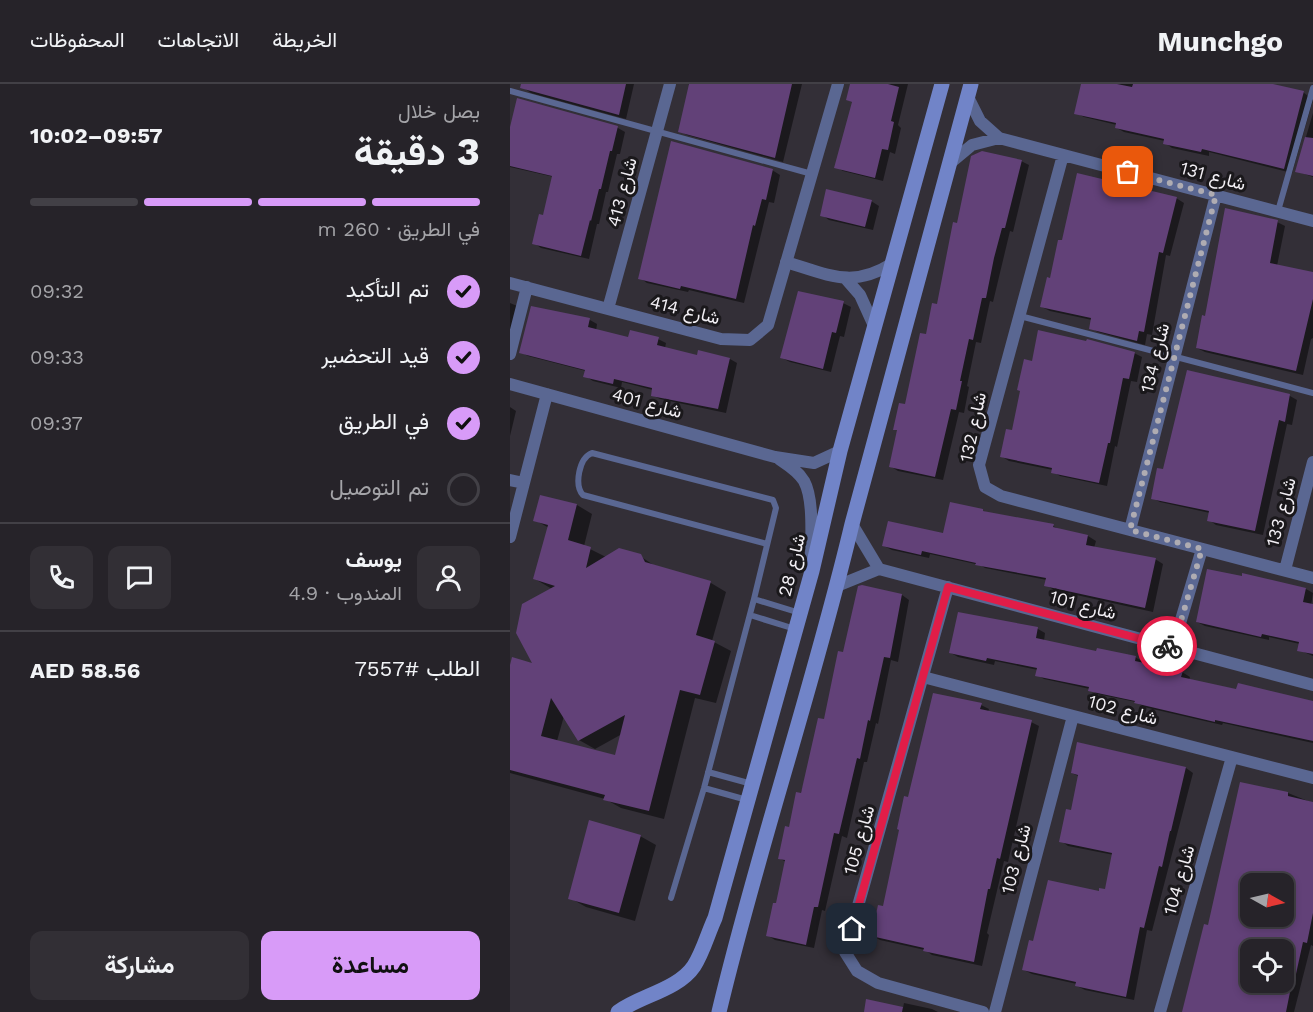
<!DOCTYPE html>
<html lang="ar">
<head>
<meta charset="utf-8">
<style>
  :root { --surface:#262329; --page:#322f35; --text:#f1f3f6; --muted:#a4a4a8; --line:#424046; --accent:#d89bf8 }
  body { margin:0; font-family:"Work Sans",Vazirmatn,sans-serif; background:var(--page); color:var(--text); direction:rtl; height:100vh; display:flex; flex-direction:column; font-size:22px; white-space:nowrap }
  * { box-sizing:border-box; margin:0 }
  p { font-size:20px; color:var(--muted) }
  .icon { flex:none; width:33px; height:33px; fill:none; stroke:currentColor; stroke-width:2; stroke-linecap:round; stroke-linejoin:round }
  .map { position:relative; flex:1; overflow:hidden; direction:ltr }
  .panel { display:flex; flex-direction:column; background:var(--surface); width:510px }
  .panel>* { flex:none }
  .needle { width:39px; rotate:98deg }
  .buttons { position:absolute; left:730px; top:789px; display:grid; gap:12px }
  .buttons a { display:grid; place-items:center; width:54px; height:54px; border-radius:12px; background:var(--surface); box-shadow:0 3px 9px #0003,0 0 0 2px var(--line); font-size:30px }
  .pin { position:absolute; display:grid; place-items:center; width:51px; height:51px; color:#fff; margin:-26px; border-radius:12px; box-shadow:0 3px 9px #0006 }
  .courier { position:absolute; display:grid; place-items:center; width:60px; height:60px; margin:-30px; border:4px solid #e11d48; border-radius:50%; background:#fff; color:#222; box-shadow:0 2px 8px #0007 }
  .overview em { font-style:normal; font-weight:700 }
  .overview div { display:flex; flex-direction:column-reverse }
  .overview { display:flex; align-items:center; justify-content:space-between; height:102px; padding:0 30px }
  h1 { font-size:39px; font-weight:700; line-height:45px }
  .bar { display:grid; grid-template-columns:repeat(4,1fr); gap:9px 6px; align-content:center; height:72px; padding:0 30px }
  .bar i { height:8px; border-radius:4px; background:var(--line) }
  .bar .current { background:var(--accent) }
  .bar p { grid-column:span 4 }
  .line { display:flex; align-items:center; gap:15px; padding:0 30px; border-top:2px solid var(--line) }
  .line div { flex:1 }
  .round { display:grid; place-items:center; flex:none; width:63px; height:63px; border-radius:12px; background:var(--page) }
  ol { padding:0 30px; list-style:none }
  li { display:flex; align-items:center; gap:18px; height:66px }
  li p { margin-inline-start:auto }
  li .icon { padding:6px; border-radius:50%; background:var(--accent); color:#111; stroke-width:4 }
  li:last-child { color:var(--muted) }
  li i { width:33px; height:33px; border:3px solid var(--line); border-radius:50% }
  .cta { display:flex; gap:12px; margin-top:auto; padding:12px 30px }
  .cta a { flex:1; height:69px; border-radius:12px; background:var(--accent); color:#111; font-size:24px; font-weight:700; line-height:69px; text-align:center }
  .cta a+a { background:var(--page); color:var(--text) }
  header { display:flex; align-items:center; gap:36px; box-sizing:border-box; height:84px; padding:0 30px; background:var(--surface); border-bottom:2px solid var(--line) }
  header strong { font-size:28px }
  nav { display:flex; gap:33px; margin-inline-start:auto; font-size:21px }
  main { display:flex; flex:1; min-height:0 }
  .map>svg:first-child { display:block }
  .shadow { fill:#0007; fill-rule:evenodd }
  .building { fill:#624178; fill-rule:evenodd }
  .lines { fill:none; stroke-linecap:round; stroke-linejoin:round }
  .lane { stroke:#5a6792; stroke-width:6 }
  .street { stroke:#5a6792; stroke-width:12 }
  .secondary { stroke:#7184c8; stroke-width:15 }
  .done { stroke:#afacb2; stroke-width:6; stroke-dasharray:0 10.8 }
  .route { stroke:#e11d48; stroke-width:8 }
  .labels { text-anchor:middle; stroke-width:6; stroke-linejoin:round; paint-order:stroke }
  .street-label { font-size:18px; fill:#f2eff4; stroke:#1a181b }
</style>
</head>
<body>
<header>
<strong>Munchgo</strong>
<nav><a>الخريطة</a><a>الاتجاهات</a><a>المحفوظات</a></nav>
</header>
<main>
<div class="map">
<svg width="803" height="928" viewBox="0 0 803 928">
  <rect width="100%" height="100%" fill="#332f37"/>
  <path class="shadow" d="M15 0H124L116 35 21 9 14 4Z
    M178 0H292L273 78 177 51 170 47 180 1Z
    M342 0H398L388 41 391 44 385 70 380 68 373 97 333 87 326 83 343 19 338 16Z
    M572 0H758L793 8 803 16 782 89 699 68V72L662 64 655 59V57L614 48 607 44V41L574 33 566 29Z
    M803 29V93L786 87Z
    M108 44 115 48 110 70H107L98 108H96L89 140H87L79 175 31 164 24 159 34 133 44 93 0 83V49Z
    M511 77 519 81 503 148 500 147 483 218 480 217 471 259 466 258 457 302 459 303 454 329 449 328 433 396 388 387 380 382 388 347 385 345 396 322 417 252 428 222 448 140Z
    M262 86 270 91 264 119 259 118 234 219 179 206 178 208 137 199 130 194Z
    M666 114 674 119 660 172 656 171 642 251 637 250 635 261 588 248 581 244 582 236 540 227 532 223 541 196Z
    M361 117 369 122 363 146 319 136 312 131Z
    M767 138 775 142 767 182 803 189V254L801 255 793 291 695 268 687 264 697 234Z
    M0 219 12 224 0 266Z
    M333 219 341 223 334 253 330 252 321 288 280 278 272 274Z
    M80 236 87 240 86 247 119 255H148L156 259 155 264 188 272 189 268 220 275 227 279 216 329 150 315 142 311 143 306 112 298 111 304 83 297 75 292 76 287 18 272 11 268Z
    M624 269 632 273 627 298 621 297 607 363 605 362 597 402 550 392 543 388V386L499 377 491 372 503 348 523 279Z
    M678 287 780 312 787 316 782 341 777 340 753 451 706 441 699 436 700 429 650 418 642 414 654 387Z
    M0 323 6 327 0 352Z
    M31 413 67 421 82 430 74 462 96 473 130 472 148 484 201 499 216 508 202 557 221 567 206 619 185 614 154 735 111 724 95 715 0 689V586L25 581 42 505 25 495 39 444 25 436ZM54 632 69 656 85 665 112 650 106 673 47 657Z
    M473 427 478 429 543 442 551 446 578 452 586 457 584 464 645 475 653 480 643 528 544 506 536 501 537 496 475 484 470 481 420 470 419 474 382 466 374 462 434 451Z
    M734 491 796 505 803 509 801 522H803V572L789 566 790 560 759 553V556L695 542 687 538 733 494Z
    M392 511 399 516 388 578 381 576 368 640 366 639 357 678H354L337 754 332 752 315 827 312 826 304 864 265 856 257 851 267 821 276 778 269 774 315 637 334 570Z
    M449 530 528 545 535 549 534 557 588 569 625 573 633 578V580L672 588 680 593 679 596 728 606 803 618V659L713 639 712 641 634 623 626 618 587 610 580 605 534 595 527 591 528 586 485 577 484 581 448 573 441 569Z
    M471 621 479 625 478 628 521 638 529 642 498 778 494 777 477 849 479 851 472 882 422 871 415 866 370 856 363 852 374 824 399 714Z
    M569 659 676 684 683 689 642 847 637 846 624 916 575 906 567 902V900L522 890 514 886 524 859 590 809 596 807 604 771 558 762 551 757 562 728 570 693 562 689Z
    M778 709 803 719V862L801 861 784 928H674L699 842ZM741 800H774V832H741ZM741 866H774V898H741Z
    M130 752 146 761 125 837 76 823 60 814Z
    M358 917 393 924 394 919 422 925 428 928H355Z"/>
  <path class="building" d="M11 0H116L109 31 10 4Z
    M179 0H282L265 74 168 48Z
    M340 0H378L389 3 381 37 384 38 378 66 372 65 365 94 324 84 342 18 336 16Z
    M571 0H607L622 3 623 0H763L794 7 774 85 692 65 691 68 653 60 654 55 605 44 606 39 564 30Z
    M7 14 108 42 102 67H100L91 105H89L81 137 80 136 71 172 22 160 29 130 33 131 42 92 0 82V43Z
    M795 53 803 54V92L785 88Z
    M161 57 263 85 256 116 252 115 245 142 243 141 226 215 171 202 170 205 128 195Z
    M472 67 512 76 495 144H492L484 174 476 214H472L463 256 459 255 450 297H452L446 326 441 325 425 393 379 383 387 346H383L389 319 395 320 410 249 416 250 422 219 427 220 443 138 447 139 461 72Z
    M567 89 667 113 653 169 649 168 634 248 629 247 627 257 579 245 581 234 530 223 537 193 540 194 548 156H552Z
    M316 105 362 116 355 143 310 132Z
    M715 124 768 136 760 179 803 188V215L786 287 686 264 692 231 695 232Z
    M288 207 334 217 326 249 322 248 313 285 270 274Z
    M21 222 80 234 78 243 118 253 120 246 149 253 147 261 187 271 188 266 220 274 208 325 141 312 142 304 104 295 103 300 73 293 75 286 9 269Z
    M528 246 576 257 577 255 625 268 619 295 613 294 600 359H598L589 399 541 389 542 384 490 373 496 345 502 346 510 307 507 306 514 275 522 277Z
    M677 286 780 310 775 338 769 336 745 447 697 437 699 427 641 415 647 384 653 385Z
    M30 411 67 420 58 456 81 463 76 484 109 464 131 470 135 478 201 497 186 551 205 557 190 611 170 606 139 727 93 716 95 711 0 686V581L2 573 22 579 6 549 12 520 45 502 23 495 38 441 23 437ZM41 614 68 657 115 631 105 671 31 652Z
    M440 418 473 425V427L544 440 543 443 578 451 576 461 646 474 635 524 534 502 536 494 465 481 466 479 412 467 411 471 372 462 378 437 433 449Z
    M697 485 732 492V489L796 504 793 518 803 520V570L787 567 789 558 752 550 751 553 686 538Z
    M352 501 392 510 380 574 374 573 360 637 358 636 350 675 347 674 329 750 324 749 308 823H304L296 861 256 852 263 819H266L275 776 268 775 275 742 279 743 286 708 291 709 308 634 314 635 328 567 333 568 348 502Z
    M448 528 528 543 526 554 586 567 587 564 626 572 625 577 673 587 671 593 726 605 728 599 803 617V657L705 636V638L624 619 625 617 578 607 579 603 525 592 527 584 477 574 476 577 439 569Z
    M423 609 472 619 470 625 522 636 490 775 487 774 480 805H478L464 878 413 867 414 864 361 852 368 821 373 822 389 746 387 745 394 712 398 713Z
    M567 658 676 683 661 747H660L652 783 649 782 634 844 630 843 616 913 565 902 566 898 512 886 519 856 523 857 538 796 589 807V804L595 805 602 769 549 758 556 725 561 726 568 691 561 689Z
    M730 698 778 708V712L803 718V829L797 859 793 858 786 890 774 887V866H741V898H782L776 928H672L694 840 698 841ZM741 800H774V832H741Z
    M79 736 131 751 109 829 58 815Z
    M356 915 393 923 392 928H354Z"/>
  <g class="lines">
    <path class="lane" d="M0 7 302 90
      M768 127 803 4
      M510 232 803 309
      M244 515 290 529
      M240 531 285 545
      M198 688 242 700
      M194 704 237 716
      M161 814 194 704 244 515 266 424 263 416 82 369C69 374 64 401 73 411L257 460"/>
    <path class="street" d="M457 11 470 37 489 54 803 137
      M553 71 469 381 475 403 491 412 803 494
      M438 81 462 61 489 54
      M276 178C320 191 342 205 383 179
      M336 195 350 211 365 244
      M0 199 211 255 240 256 258 241 328 0
      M98 225 160 0
      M0 270 17 203
      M0 300 265 373 304 379 330 367
      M269 375C278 381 288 387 294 397 304 415 301 453 301 474
      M0 396 14 399
      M342 440 369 485
      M620 446 706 111
      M0 453 37 310
      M775 486 803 378
      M327 502 369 485 803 601
      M438 503 335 868 347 887 368 899 473 928
      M663 563 692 465
      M413 593 803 694
      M485 928 563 632
      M650 928 722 673"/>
    <path class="secondary" d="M108 928C129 912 168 906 184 882 193 868 198 849 205 834L302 487 330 367 432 0
      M209 928C248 764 303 604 342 440L461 0"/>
  </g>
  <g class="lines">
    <path class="done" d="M618 88 706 111 620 446 692 465 663 564 657 562"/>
    <path class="route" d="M342 845 438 503 657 562"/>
  </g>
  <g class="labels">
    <g class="street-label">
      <text transform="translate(703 92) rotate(15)" y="6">شارع 131</text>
      <text transform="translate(112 108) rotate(-75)" y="6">شارع 413</text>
      <text transform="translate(175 226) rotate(14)" y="6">شارع 414</text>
      <text transform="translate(645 274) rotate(-76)" y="6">شارع 134</text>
      <text transform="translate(137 319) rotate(15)" y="6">شارع 401</text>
      <text transform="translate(463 343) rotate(-78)" y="6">شارع 132</text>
      <text transform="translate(771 428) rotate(-75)" y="6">شارع 133</text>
      <text transform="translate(282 481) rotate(-76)" y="6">شارع 28</text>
      <text transform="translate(573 521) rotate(15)" y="6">شارع 101</text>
      <text transform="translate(613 626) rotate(15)" y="6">شارع 102</text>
      <text transform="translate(349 756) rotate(-74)" y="6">شارع 105</text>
      <text transform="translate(506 775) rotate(-75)" y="6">شارع 103</text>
      <text transform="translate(669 796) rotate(-74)" y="6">شارع 104</text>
    </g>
  </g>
</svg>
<div class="buttons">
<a><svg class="needle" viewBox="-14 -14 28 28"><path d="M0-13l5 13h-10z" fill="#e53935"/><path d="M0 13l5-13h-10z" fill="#a4a4a8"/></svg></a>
<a><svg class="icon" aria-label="locate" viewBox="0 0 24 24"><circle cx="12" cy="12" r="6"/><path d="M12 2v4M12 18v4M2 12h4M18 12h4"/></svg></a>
</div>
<div class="pin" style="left:618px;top:88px;background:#ea580c"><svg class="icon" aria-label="bag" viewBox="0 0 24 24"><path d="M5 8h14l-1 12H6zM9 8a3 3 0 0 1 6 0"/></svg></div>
<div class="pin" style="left:342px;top:845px;background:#1f2937"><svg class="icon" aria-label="home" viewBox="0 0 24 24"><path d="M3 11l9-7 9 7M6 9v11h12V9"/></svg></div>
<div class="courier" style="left:657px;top:562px"><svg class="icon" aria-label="bike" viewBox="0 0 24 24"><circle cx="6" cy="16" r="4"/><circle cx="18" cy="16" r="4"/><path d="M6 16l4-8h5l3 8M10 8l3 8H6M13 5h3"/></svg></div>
</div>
<section class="panel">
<div class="overview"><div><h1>3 دقيقة</h1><p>يصل خلال</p></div><em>09:57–10:02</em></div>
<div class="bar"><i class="current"></i><i class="current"></i><i class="current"></i><i></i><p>في الطريق · 260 m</p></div>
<ol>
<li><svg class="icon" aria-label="check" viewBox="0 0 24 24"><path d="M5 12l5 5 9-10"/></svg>تم التأكيد<p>09:32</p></li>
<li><svg class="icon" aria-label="check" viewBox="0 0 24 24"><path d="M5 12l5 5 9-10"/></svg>قيد التحضير<p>09:33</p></li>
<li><svg class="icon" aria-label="check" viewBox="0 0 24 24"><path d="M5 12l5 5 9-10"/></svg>في الطريق<p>09:37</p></li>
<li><i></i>تم التوصيل</li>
</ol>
<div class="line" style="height:108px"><a class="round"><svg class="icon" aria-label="person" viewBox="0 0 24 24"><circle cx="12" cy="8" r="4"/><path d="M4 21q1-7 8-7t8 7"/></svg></a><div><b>يوسف</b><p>المندوب · 4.9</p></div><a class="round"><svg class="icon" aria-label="chat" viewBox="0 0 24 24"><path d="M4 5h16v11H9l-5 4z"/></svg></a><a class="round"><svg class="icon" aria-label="phone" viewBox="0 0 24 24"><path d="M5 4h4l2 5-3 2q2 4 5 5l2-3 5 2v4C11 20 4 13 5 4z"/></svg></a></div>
<div class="line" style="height:78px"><div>الطلب #7557</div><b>AED 58.56</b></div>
<div class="cta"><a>مساعدة</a><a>مشاركة</a></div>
</section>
</main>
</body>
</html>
